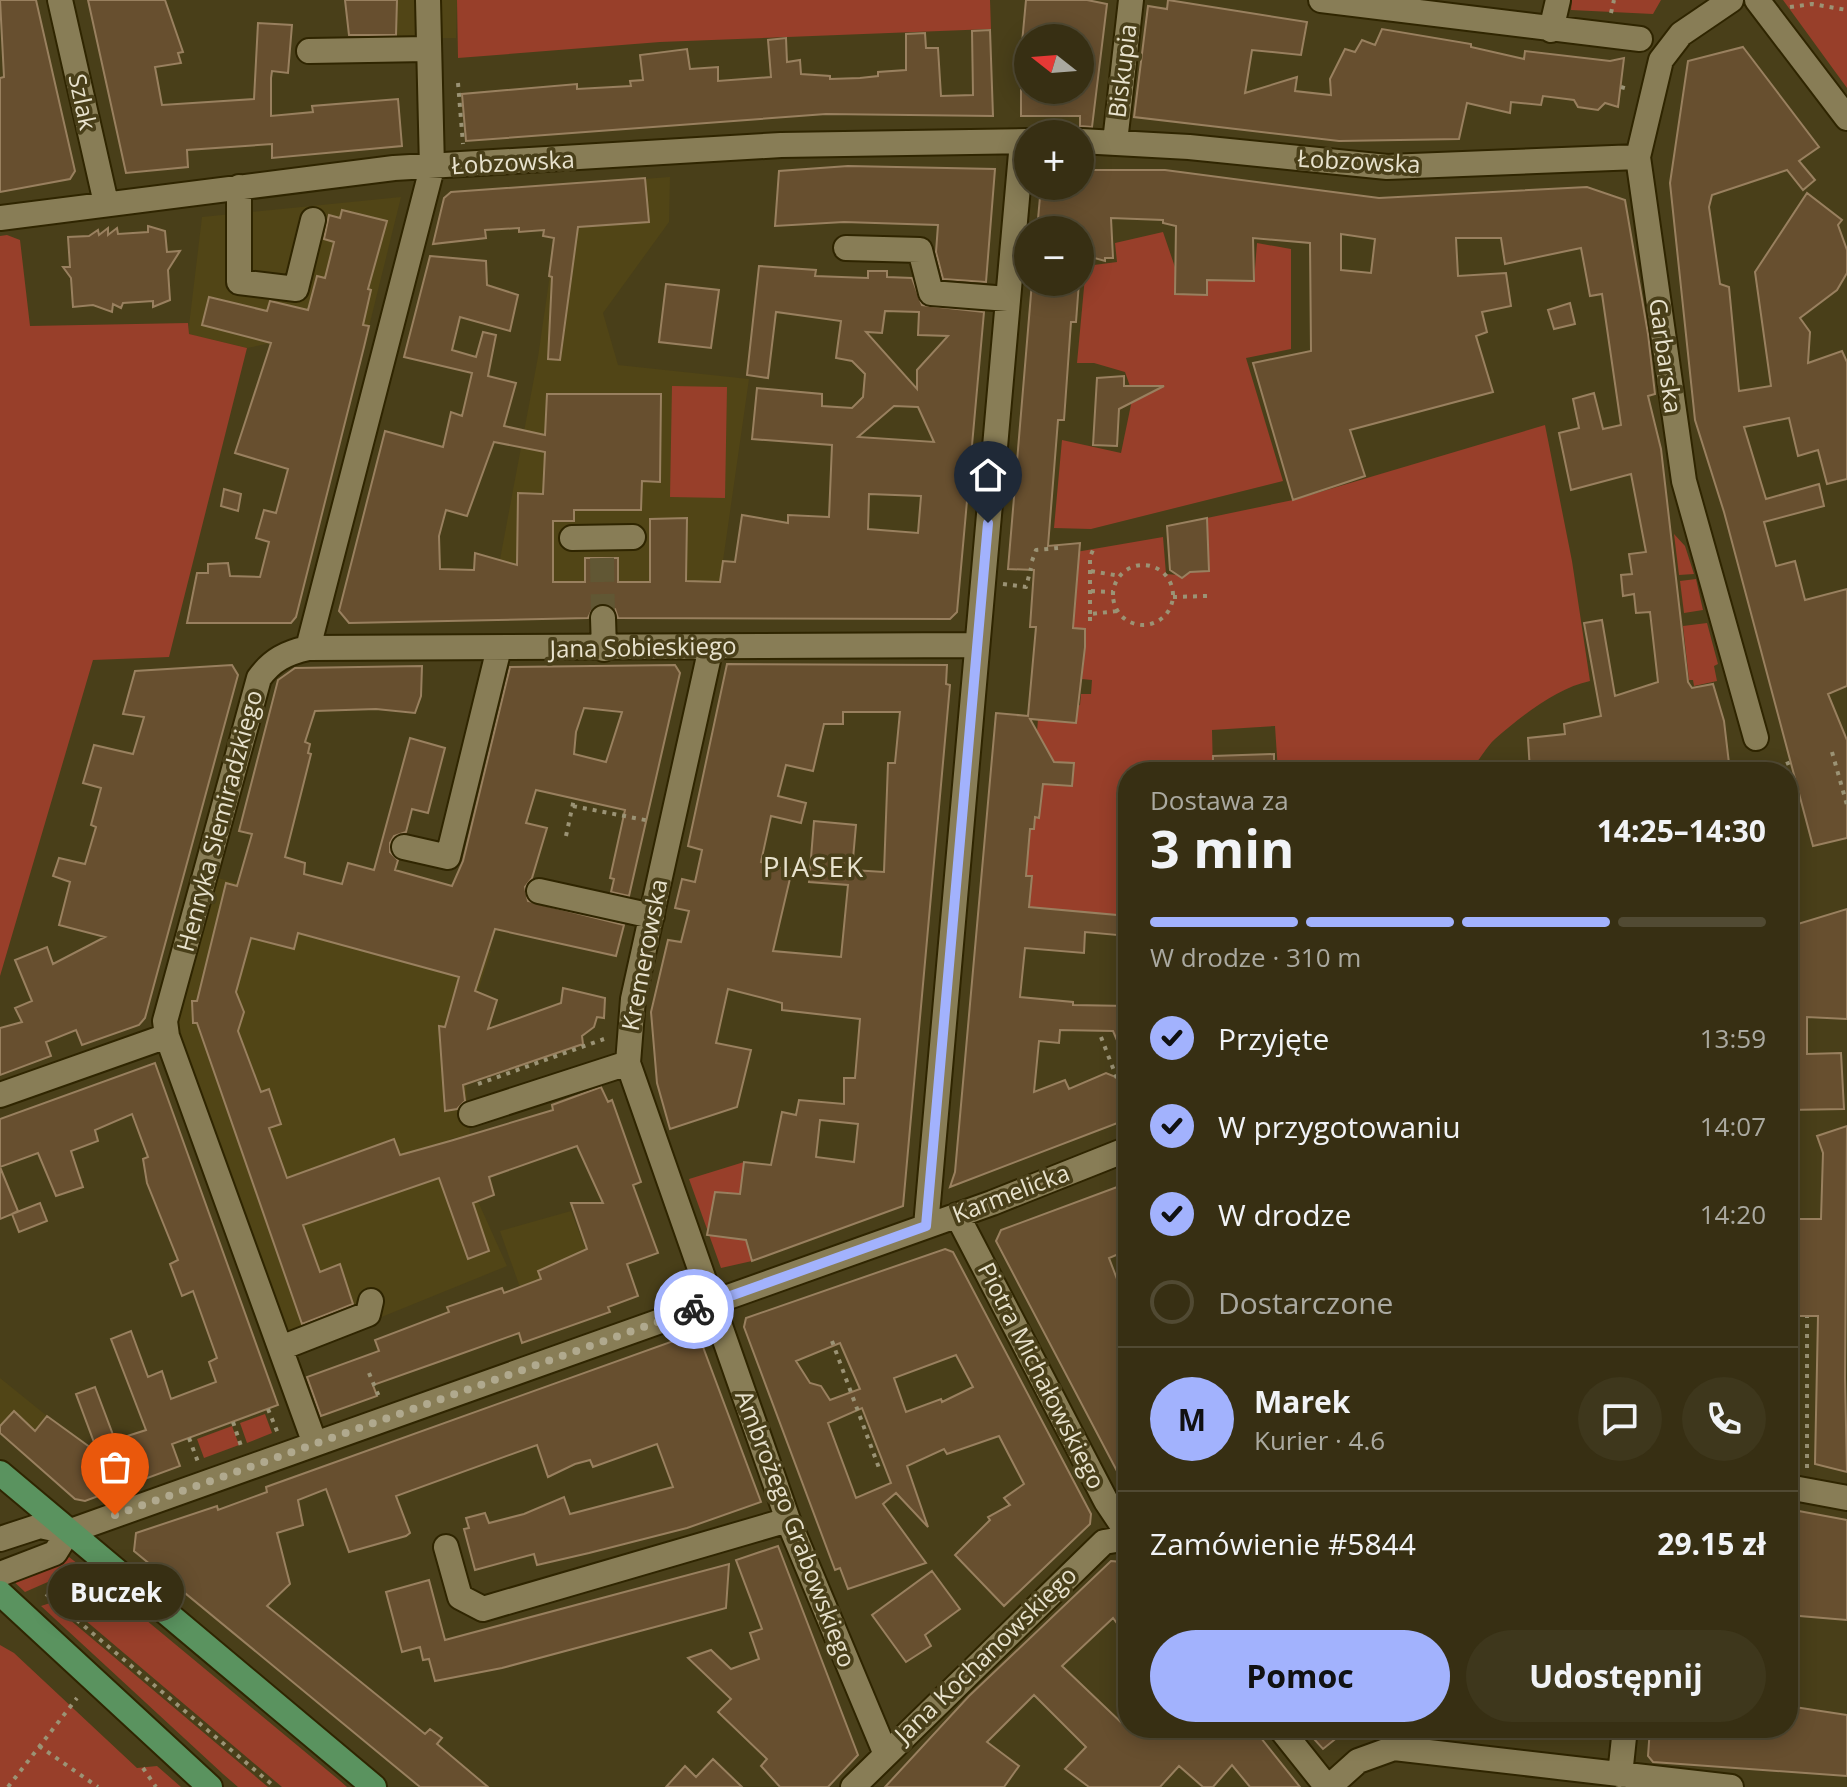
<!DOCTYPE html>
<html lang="pl">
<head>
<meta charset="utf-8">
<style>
  :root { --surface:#372f13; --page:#3e371c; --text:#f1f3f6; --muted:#aaa9a0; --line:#514a33; --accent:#a2b2fd }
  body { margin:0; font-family:"Open Sans",sans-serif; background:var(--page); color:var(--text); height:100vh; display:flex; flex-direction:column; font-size:30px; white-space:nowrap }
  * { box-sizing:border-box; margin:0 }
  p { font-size:26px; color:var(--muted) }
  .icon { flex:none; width:44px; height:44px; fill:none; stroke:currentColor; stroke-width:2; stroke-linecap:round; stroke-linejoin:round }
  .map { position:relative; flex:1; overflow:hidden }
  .drawer { position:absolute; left:1118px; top:762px; width:680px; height:976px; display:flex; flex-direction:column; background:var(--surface); border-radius:32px; box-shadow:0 4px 20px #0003,0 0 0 2px var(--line) }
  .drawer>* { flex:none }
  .needle { width:52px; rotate:287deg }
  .fabs { position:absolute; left:1014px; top:24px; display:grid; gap:16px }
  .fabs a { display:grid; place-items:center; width:80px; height:80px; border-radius:50%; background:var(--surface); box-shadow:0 4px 20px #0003,0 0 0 2px var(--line); font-size:40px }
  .pin { position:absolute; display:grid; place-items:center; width:68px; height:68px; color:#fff; margin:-82px -34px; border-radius:50% 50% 50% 0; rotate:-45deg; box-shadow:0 0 8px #0007 }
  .pin .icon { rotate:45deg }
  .courier { position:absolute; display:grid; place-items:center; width:80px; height:80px; margin:-40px; border:6px solid #a2b2fd; border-radius:50%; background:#fff; color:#222; box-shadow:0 2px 10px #0007 }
  .bubble { position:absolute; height:56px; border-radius:28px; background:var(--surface); box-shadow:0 4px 20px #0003,0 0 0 2px var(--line); font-size:26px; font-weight:700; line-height:56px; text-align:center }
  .headline em { font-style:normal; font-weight:700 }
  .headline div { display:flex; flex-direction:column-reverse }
  .headline { display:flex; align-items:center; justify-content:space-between; height:136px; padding:0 32px }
  h1 { font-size:52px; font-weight:700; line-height:60px }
  .bar { display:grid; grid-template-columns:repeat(4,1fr); gap:12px 8px; align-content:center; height:96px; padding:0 32px }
  .bar i { height:10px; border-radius:6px; background:var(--line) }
  .bar .on { background:var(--accent) }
  .bar p { grid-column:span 4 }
  .line { display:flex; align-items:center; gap:20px; padding:0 32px; border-top:2px solid var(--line) }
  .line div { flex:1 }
  .round { display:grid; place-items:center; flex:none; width:84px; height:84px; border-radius:42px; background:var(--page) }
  ol { padding:0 32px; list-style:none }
  li { display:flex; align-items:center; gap:24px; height:88px }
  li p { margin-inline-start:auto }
  li .icon { padding:8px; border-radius:50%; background:var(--accent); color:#111; stroke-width:4 }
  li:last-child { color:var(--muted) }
  li i { width:44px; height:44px; border:4px solid var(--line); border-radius:50% }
  .primary-button { display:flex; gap:16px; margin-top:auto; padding:16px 32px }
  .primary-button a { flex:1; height:92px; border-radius:48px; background:var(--accent); color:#111; font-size:32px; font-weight:700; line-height:92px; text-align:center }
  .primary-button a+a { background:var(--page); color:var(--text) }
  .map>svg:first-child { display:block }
  .built { fill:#514516 }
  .green { fill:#983f2a }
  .building { fill:#674f2f; stroke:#99805f; stroke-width:2; fill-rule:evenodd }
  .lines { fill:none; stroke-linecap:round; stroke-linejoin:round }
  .minor-tunnel { stroke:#615734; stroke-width:24; stroke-dasharray:24 12; stroke-linecap:butt }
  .minor-casing { stroke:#2f2500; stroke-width:28 }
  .major-casing { stroke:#2f2500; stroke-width:28 }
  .path { stroke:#9b9375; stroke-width:4; stroke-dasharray:4 6; stroke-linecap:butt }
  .minor { stroke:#887d56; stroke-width:24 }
  .major { stroke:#5a935f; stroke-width:24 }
  .done { stroke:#b0a98e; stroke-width:8; stroke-dasharray:0 14.4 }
  .route { stroke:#a2b2fd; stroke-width:10 }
  .labels { text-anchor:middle; stroke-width:7; stroke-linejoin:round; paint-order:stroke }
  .street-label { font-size:24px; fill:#e8e2cd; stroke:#493f19 }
  .quarter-label { font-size:28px; letter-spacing:2px; fill:#e8e2cd; stroke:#493f19 }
</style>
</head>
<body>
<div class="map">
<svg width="1847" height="1787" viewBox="0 0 1847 1787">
  <rect width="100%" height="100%" fill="#493f19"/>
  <path class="built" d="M397 0H457L456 38H396Z
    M670 177 669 222 603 313 618 365 749 379 715 617 489 618 538 357 563 185Z
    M401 197 364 347 278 325 271 343 247 348 188 334 202 217Z
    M210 876 491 951 462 1039 470 1135 450 1139 507 1266 288 1355 171 1017Z
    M571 1211 610 1312 538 1338 500 1231Z
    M0 1378 47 1416 19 1450 0 1433Z"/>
  <path class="green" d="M457 0H990L991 29 660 42 458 58Z
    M1572 0H1661L1653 14 1571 10Z
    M1783 0H1847V88Z
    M1163 232 1177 273 1254 281 1257 243 1291 249V349L1246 358 1283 481 1091 529 1054 528 1062 440 1121 453 1133 395 1125 372 1094 363H1077L1086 266 1117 262 1115 243Z
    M7 235 20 240 30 326 188 323 189 334 247 348 169 657 93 660 0 976V236Z
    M672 386 727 387 725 498 670 497Z
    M1545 425 1572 561 1590 681C1557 688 1521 716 1495 739 1481 752 1480 766 1461 772H1278L1275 726 1212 730 1213 772H1128V865H1121L1116 915 1031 907 1023 911 1031 876H1025L1029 829H1034L1035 817H1038L1032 802 1047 762 1045 746 1036 745 1038 719 1080 705 1081 694H1091L1092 680 1082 679 1085 647 1070 628 1076 552 1163 537 1166 574 1178 575 1207 518 1293 500Z
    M1674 534 1685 546 1694 574 1679 575Z
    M1696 579 1703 610 1684 613 1680 581Z
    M1707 623 1718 664 1714 666 1717 681 1694 686 1693 680H1689L1683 626Z
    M744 1162 740 1194 715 1192 707 1235 746 1240 752 1261 721 1268 689 1179Z
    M265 1414 272 1433 247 1443 240 1423Z
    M232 1426 239 1445 204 1458 197 1439Z
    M69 1557 82 1567 25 1592 11 1579Z
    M99 1581 339 1780 347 1787H282L59 1598Z
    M50 1603 268 1787H238L223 1774 41 1606Z
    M0 1645 14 1653 137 1768 157 1766 181 1787H0Z"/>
  <path class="building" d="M0 0H36L75 171 70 179 0 192V78L4 77Z
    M88 0H165L183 52 178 53 181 63 155 67 162 105 254 99 258 23 292 25 288 73 272 71 271 78V116L313 112 312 106 398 99 402 146 272 158V144L187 150 188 167 126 173Z
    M345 0H397L396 35H349Z
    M1026 0H1087L1107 4 1092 127 1080 126V116H1021V90H1080V38H1028V42L1022 43Z
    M1168 0 1307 22 1301 55 1252 50 1245 93 1297 77 1295 91 1331 95 1330 79 1345 49 1355 52 1362 40 1375 45 1382 29 1471 44V47L1524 59 1525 51 1610 61 1624 58 1618 107 1605 103 1598 110 1578 107 1574 100 1543 96 1541 105 1511 102 1510 113 1467 103 1459 139 1339 141 1134 117 1148 6 1167 9Z
    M990 30 993 116 826 114 466 141 462 94 577 84V89L631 86 630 81 643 80 640 55 687 49 690 69 718 67V81L771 77 768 40 786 38 787 62 800 60 801 74 830 76V79L860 78 878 76V72L906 70V34L925 33 926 48H938L941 96 973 95 972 31Z
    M1743 47 1819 147 1799 161 1815 180 1803 190 1787 170 1712 195 1709 207 1720 284 1729 287 1739 391 1771 386 1755 272 1807 193 1842 220 1838 225 1847 250V273L1837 290 1800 318 1810 332 1808 363 1842 351 1847 362V479L1827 484 1818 450 1798 456 1789 418 1744 427 1766 499 1819 484 1824 506 1764 522 1776 566 1795 561 1805 600 1847 589V686L1828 694 1847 740V838L1813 846 1724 512 1695 420 1670 183 1688 61Z
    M848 166 995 169 986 282 943 279 936 252 938 225 844 222 775 226 779 171Z
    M1080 170H1165L1379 198 1587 187 1625 200 1648 334 1655 394 1648 396 1661 449 1688 682 1692 688 1713 684 1724 721 1730 772H1530L1528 738 1565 734 1564 724 1601 716 1584 623 1602 620 1615 696 1658 682 1650 612 1636 613 1634 594 1623 596 1621 575 1632 574 1629 554 1646 552 1631 474 1571 490 1559 433 1579 428 1573 399 1594 393 1603 429 1621 425 1602 294 1590 296 1581 248 1505 264 1501 238H1456L1458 276 1506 273 1511 306 1482 312 1487 332 1476 336 1493 392 1350 430 1365 476 1293 500 1253 363 1311 351 1310 243 1253 238 1254 281 1207 280V295L1175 294 1176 226 1163 223V220L1111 218 1113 258H1105V261L1080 254V230H1037L1041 186H1080ZM1341 234 1375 239 1371 273 1341 270Z
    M645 178 649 222 578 227 560 360 548 359 552 277 549 276 554 238 543 236 544 230 519 232V228L485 230 486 238 433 244 444 198 451 192Z
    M342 210 387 221 368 289 371 290 363 325 369 326 364 347 296 617 291 623H187L197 573H208V564L228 563 230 576 260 577 269 542 256 538 264 510 276 513 288 469 235 453 271 343 202 325 209 297 267 311 270 301 308 310 317 276 325 278 334 242 324 239 329 215 340 218Z
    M148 226 165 231 167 252 180 251 168 270 170 300 153 307V301L123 303 121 308 113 304 112 312 93 305 73 307 71 278 63 267H70L68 237 89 236 98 230 99 235 108 228V235L117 228 118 234 148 232Z
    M430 256 486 261 487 285 518 295 510 331 460 317 452 350 476 357 483 332 496 335 488 376 516 383 504 426 545 435 547 394H661L660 482 642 481 641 510H574V521H553V582H585V558H618V582H650V519L687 518 686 581 720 582 723 561 735 562 742 515 788 523V515L829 517 832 445 752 439 757 388 822 394V406L852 408 863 397 865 374 852 361 836 358 841 321 776 312 768 378 747 375 759 266 816 270 815 276 868 278V271H887V277L912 278 922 305 984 312 957 612 950 619 618 618 615 609 603 603 594 606 588 618 349 623 339 611 385 431 443 447 451 412 462 416 472 373 404 357ZM885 311 919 312 918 335 948 336 917 370V389L866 332 882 333ZM894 406 918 407 934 442 858 437ZM494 442 545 452 543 494 518 493 517 565 475 553 474 570 440 569 439 536 446 510 467 516ZM869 494 921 496 918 533 868 529Z
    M1032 282H1079L1076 322H1071L1064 420H1058L1048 546 1080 543 1073 628 1085 629V647L1076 723 1030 719 1054 762 1074 763 1072 786 1043 784 1039 818 1035 817 1034 829H1030L1026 876H1032L1029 907 1128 916V936L1085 932 1084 953 1025 948 1020 997 1073 1002V1005L1128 1006V1066L1113 1031 1060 1030 1059 1043 1039 1041 1034 1092 1065 1080 1069 1089 1106 1073 1128 1082V1119L950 1187 955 1172 996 713 1028 716 1036 627H1030L1034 570 1008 569Z
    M666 284 719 290 711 348 659 342Z
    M1570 303 1575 324 1554 329 1548 310Z
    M1124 376V386H1164L1119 409 1117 446 1093 445 1097 378Z
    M224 489 241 494 238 511 221 506Z
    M1207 518 1209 571 1190 572 1182 578 1170 570 1167 526Z
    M727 664 947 665 946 684 950 685 903 1206 752 1261 746 1240 707 1235 715 1192 740 1194 744 1162 771 1165 782 1112 796 1115 799 1100 844 1104V1078H855L860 1019 782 1010V1003L728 989 716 1043 751 1050 737 1107 670 1129 657 1083 651 1012 668 940 681 942 689 911 675 908 682 879 695 882 702 850 688 846ZM843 712H900L895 763H888L884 872 852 870 856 825 814 821 809 882 848 885 841 957 773 951 792 870 761 862 771 816 801 823 806 803 778 796 786 765 813 771 824 724H843ZM820 1120 858 1124 854 1162 816 1157Z
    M232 665 238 675 145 1018 139 1025 82 1045 76 1030 46 1042 51 1056 0 1075V1028L22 1022 15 1008 32 1001 15 960 47 947 53 964 105 937 59 925 70 882 53 876 59 858 85 864 96 827 91 825 101 788 83 783 94 745 133 754 144 717 123 714 135 671Z
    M675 665 680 673 629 896 611 892 614 879 610 878 625 810 536 790 526 823 547 828 532 878 525 887 528 901 624 925 616 956 495 929 475 991 497 1000 488 1029 561 1003 563 988 605 998 604 1018 597 1017 594 1027 582 1036 583 1044 463 1085 465 1101 457 1109 445 1111 439 1026 445 1027 459 977 298 933 294 949 251 938 236 992 244 1012 238 1031 261 1092 269 1089 281 1124 269 1128 287 1178 394 1139 400 1155 450 1141 553 1110 552 1105 601 1087 608 1102 612 1100 641 1182 633 1185 658 1253 627 1264 638 1296 608 1307 610 1312 522 1343 519 1333 441 1361 373 1385 377 1396 321 1416 307 1377 379 1351 375 1340 449 1312 447 1307 502 1288 504 1293 541 1279 538 1271 587 1249 571 1203H603L577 1146 489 1177 494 1195 473 1203 489 1251 468 1259 439 1178 303 1225 320 1272 340 1264 353 1304 302 1324 197 1023H193L192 1001H197L226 883 237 886 252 834 239 831 278 680 295 668 422 666 421 696 415 713 376 709 315 711 305 742 310 744 308 753 311 754 285 857 305 863 304 874 342 884 348 863 374 870 410 738 445 748 428 813 412 809 406 832 394 836 390 843V852L398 860 395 870 452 886 463 861 510 667ZM584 708 622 712 606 762 574 754 576 732Z
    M1274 754V772H1213V756Z
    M1847 909V1019L1807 1017V1054L1841 1053 1844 1109 1788 1110V927Z
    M155 1063 278 1405 172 1444 180 1466 85 1501 75 1499 0 1433V1426L14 1411 35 1431 47 1416 98 1453 76 1394 95 1387 115 1440 146 1430 111 1339 131 1331 148 1377 162 1371 171 1399 216 1382 209 1362 217 1358 193 1291 182 1296 170 1264 178 1260 147 1183 143 1159 148 1157 132 1114 95 1130 98 1141 71 1151 83 1187 56 1196 38 1153 0 1167V1119Z
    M1847 1126 1845 1378 1847 1472 1815 1464 1818 1316H1788V1219H1821L1823 1153 1817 1136Z
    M0 1167 18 1211 12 1214 40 1203 47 1221 19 1232 12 1214 0 1219Z
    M1128 1183V1250L1109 1258 1128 1308V1492L996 1241 1001 1230Z
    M945 1249 953 1252 1091 1514 1090 1524 1004 1606 955 1555 990 1520 988 1517 1010 1505 1004 1498 1024 1484 999 1436 947 1454 944 1449 907 1466 928 1527 896 1493 883 1504 926 1563 848 1589 840 1568 835 1570 744 1327 746 1318ZM840 1343 860 1389 830 1400 821 1386 810 1383 796 1361ZM956 1355 973 1387 942 1402 941 1399 906 1412 894 1378ZM862 1408 891 1483 856 1498 828 1423Z
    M690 1335 700 1339 761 1502 687 1528 589 1553 537 1565 534 1554 475 1570 464 1529 469 1528 466 1518 485 1513 489 1523 524 1514 564 1497 570 1514 673 1487 657 1444 593 1467 590 1460 575 1464 548 1477 537 1445 396 1496 410 1533 406 1536 349 1552 326 1489 298 1500 303 1525 277 1533 290 1584 267 1606 425 1734 430 1729 442 1738 437 1744 488 1787H420L134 1551 136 1533 217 1506 218 1510 267 1492 266 1487Z
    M1788 1509 1847 1520V1620L1788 1615V1579L1795 1559 1788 1557Z
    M778 1546 858 1755 828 1787H780L761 1766 767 1759 718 1712 731 1699 688 1658 711 1650 731 1669 759 1659 750 1633 762 1629 736 1560Z
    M1111 1561 1122 1562 1128 1570V1638L1113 1618 1062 1666 1127 1728H1253L1300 1787H1250L1232 1765 1213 1787H1203L1179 1766 1160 1787H1089L1065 1769 1086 1747 1034 1695 987 1742 1019 1766 1004 1787H885L969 1696Z
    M729 1564 726 1608 502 1668 435 1681 429 1659 423 1660 420 1647 402 1652 386 1592 429 1580 445 1640Z
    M932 1571 960 1609 925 1635 931 1646 906 1662 872 1615Z
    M1788 1706 1847 1715V1776L1653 1762 1648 1756 1650 1728H1788Z
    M1304 1728H1349L1323 1749Z
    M713 1759 742 1787H666L685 1766 696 1777Z"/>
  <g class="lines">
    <path class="minor-tunnel" d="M602 558 603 618"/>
    <g class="minor-casing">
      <path id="minor" d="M60 0 106 203
        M1321 0 1640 39
        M1731 0 1681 34 1661 60 1638 157 1684 481 1756 738
        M1757 0 1847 118
        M1551 30 1558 0
        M309 51 427 49
        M1080 141 1189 147 1387 167 1638 157
        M1115 142 1131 0
        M239 187V282L296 289 313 220
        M0 218 394 168 781 145 1028 141
        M846 248 920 250 931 293 1008 299
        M572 538 633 537
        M603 618 604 649
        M711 647 633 999 628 1063 788 1520 885 1752
        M308 648 432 168 428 0
        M404 847 448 857 499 648
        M539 891 652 916
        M0 1095 167 1036
        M471 1114 628 1063
        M957 1215 1106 1501 1128 1534
        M926 1226 1022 142
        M281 1348 368 1314 371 1301
        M315 1444 167 1036 165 1021 259 678C272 660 286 653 308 648L977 645
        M1788 1487 1847 1498
        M0 1539 40 1526 68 1532
        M446 1547 460 1597 483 1609 788 1520
        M0 1574 55 1553 68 1532 992 1203 1128 1149
        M1280 1728 1327 1787
        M1620 1775 1625 1728
        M853 1787 1104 1542 1128 1538
        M1329 1787 1358 1761 1394 1748 1731 1787"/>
    </g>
    <g class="major-casing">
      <path id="major" d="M0 1473 374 1787
        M0 1593 210 1787"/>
    </g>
    <path class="path" d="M1790 7 1812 4 1847 10
      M1611 13 1614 0
      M458 83 463 144
      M1621 87 1628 89
      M1032 561 1036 550 1058 548
      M1113 595a30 30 0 1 1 60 0a30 30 0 1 1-60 0Z
      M1091 571 1120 576
      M1003 584 1026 587 1031 568
      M1091 591 1113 592
      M1173 597 1207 596
      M1090 614V557L1093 550
      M1090 621V614L1118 611
      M1832 752 1847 805
      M1786 764 1791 762
      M573 806 650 821
      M566 836 574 799
      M1101 1037 1118 1081
      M478 1084 604 1039
      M832 1341 879 1468
      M369 1373 380 1399
      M268 1409 279 1436
      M233 1422 241 1446
      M189 1438 198 1462
      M1807 1468V1317
      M46 1594 275 1787
      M39 1746 98 1787
      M143 1768 156 1787
      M8 1787 77 1698"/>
    <use href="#minor" class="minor"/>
    <use href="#major" class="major"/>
  </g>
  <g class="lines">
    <path class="done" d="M115 1515 694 1309"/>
    <path class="route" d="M694 1309 926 1226 988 523"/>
  </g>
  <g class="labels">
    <g class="street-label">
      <text transform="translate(1123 71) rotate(-83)" y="8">Biskupia</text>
      <text transform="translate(82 102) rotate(78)" y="8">Szlak</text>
      <text transform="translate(1359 162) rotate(3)" y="8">Łobzowska</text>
      <text transform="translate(513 163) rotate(-3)" y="8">Łobzowska</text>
      <text transform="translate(1665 356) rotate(82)" y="8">Garbarska</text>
      <text transform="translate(643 648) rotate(-1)" y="8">Jana Sobieskiego</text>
      <text transform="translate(220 821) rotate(-75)" y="8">Henryka Siemiradzkiego</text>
      <text transform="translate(645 955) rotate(-79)" y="8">Kremerowska</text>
      <text transform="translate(1011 1194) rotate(-21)" y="8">Karmelicka</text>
      <text transform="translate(1041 1376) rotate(63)" y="8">Piotra Michałowskiego</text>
      <text transform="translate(795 1529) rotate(69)" y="8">Ambrożego Grabowskiego</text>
      <text transform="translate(986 1655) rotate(-44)" y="8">Jana Kochanowskiego</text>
    </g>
    <g class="quarter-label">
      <text x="814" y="877">PIASEK</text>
    </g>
  </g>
</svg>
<div class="fabs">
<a><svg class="needle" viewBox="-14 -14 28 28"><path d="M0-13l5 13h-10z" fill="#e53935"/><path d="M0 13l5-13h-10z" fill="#aaa9a0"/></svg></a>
<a>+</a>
<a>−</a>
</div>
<div class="pin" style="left:115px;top:1515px;background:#ea580c"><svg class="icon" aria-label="bag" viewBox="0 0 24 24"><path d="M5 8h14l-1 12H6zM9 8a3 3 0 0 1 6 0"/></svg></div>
<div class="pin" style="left:988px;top:523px;background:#1f2937"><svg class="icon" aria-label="home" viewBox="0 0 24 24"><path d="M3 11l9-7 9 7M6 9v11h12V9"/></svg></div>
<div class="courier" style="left:694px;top:1309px"><svg class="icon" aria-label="bike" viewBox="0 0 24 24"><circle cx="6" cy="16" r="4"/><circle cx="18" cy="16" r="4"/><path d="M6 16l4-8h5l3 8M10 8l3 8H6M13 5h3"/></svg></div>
<div class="bubble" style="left:48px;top:1564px;width:136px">Buczek</div>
<section class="drawer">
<div class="headline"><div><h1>3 min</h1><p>Dostawa za</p></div><em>14:25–14:30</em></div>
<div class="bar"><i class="on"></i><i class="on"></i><i class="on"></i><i></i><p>W drodze · 310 m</p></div>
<ol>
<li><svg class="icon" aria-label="check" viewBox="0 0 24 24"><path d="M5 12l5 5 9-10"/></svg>Przyjęte<p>13:59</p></li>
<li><svg class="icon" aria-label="check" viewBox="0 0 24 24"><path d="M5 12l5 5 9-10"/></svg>W przygotowaniu<p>14:07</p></li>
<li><svg class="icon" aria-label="check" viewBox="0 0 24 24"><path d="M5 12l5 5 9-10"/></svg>W drodze<p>14:20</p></li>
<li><i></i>Dostarczone</li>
</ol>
<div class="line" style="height:144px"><b class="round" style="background:var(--accent);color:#111">M</b><div><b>Marek</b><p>Kurier · 4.6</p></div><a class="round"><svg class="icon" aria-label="chat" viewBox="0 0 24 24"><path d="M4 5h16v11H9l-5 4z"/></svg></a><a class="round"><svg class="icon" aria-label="phone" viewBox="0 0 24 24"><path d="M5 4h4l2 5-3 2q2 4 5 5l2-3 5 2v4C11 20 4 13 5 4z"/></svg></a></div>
<div class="line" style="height:104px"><div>Zamówienie #5844</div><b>29.15 zł</b></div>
<div class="primary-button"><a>Pomoc</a><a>Udostępnij</a></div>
</section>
</div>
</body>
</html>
